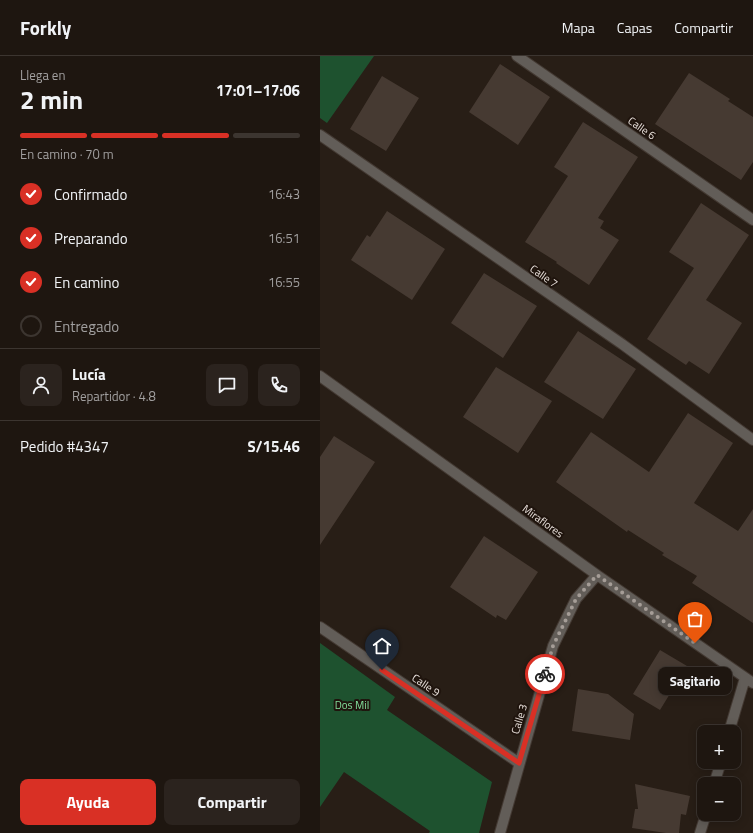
<!DOCTYPE html>
<html lang="es">
<head>
<meta charset="utf-8">
<style>
  :root { --surface:#1e1610; --page:#2b231e; --text:#f1f3f6; --muted:#a19f9f; --line:#3c3530; --accent:#d93025 }
  body { margin:0; font-family:"Titillium Web",sans-serif; background:var(--page); color:var(--text); height:100vh; display:flex; flex-direction:column; font-size:15px; white-space:nowrap }
  * { box-sizing:border-box; margin:0 }
  p { font-size:13px; color:var(--muted) }
  .icon { flex:none; width:22px; height:22px; fill:none; stroke:currentColor; stroke-width:2; stroke-linecap:round; stroke-linejoin:round }
  .map { position:relative; flex:1; overflow:hidden }
  .side { display:flex; flex-direction:column; background:var(--surface); width:320px }
  .side>* { flex:none }
  .fabs { position:absolute; left:377px; top:669px; display:grid; gap:8px }
  .fabs a { display:grid; place-items:center; width:44px; height:44px; border-radius:8px; background:var(--surface); box-shadow:0 2px 10px #0003,0 0 0 1px var(--line); font-size:20px }
  .pin { position:absolute; display:grid; place-items:center; width:34px; height:34px; color:#fff; margin:-41px -17px; border-radius:50% 50% 50% 0; rotate:-45deg; box-shadow:0 0 4px #0007 }
  .pin .icon { rotate:45deg }
  .courier { position:absolute; display:grid; place-items:center; width:40px; height:40px; margin:-20px; border:3px solid #d93025; border-radius:50%; background:#fff; color:#222; box-shadow:0 1px 5px #0007 }
  .bubble { position:absolute; height:28px; border-radius:8px; background:var(--surface); box-shadow:0 2px 10px #0003,0 0 0 1px var(--line); font-size:13px; font-weight:700; line-height:28px; text-align:center }
  .headline em { font-style:normal; font-weight:700 }
  .headline div { display:flex; flex-direction:column-reverse }
  .headline { display:flex; align-items:center; justify-content:space-between; height:68px; padding:0 20px }
  h1 { font-size:26px; font-weight:700; line-height:30px }
  .bar { display:grid; grid-template-columns:repeat(4,1fr); gap:6px 4px; align-content:center; height:48px; padding:0 20px }
  .bar i { height:5px; border-radius:3px; background:var(--line) }
  .bar .active { background:var(--accent) }
  .bar p { grid-column:span 4 }
  .line { display:flex; align-items:center; gap:10px; padding:0 20px; border-top:1px solid var(--line) }
  .line div { flex:1 }
  .round { display:grid; place-items:center; flex:none; width:42px; height:42px; border-radius:8px; background:var(--page) }
  ol { padding:0 20px; list-style:none }
  li { display:flex; align-items:center; gap:12px; height:44px }
  li p { margin-inline-start:auto }
  li .icon { padding:4px; border-radius:50%; background:var(--accent); color:#fff; stroke-width:4 }
  li:last-child { color:var(--muted) }
  li i { width:22px; height:22px; border:2px solid var(--line); border-radius:50% }
  .button { display:flex; gap:8px; margin-top:auto; padding:8px 20px }
  .button a { flex:1; height:46px; border-radius:8px; background:var(--accent); color:#fff; font-size:16px; font-weight:700; line-height:46px; text-align:center }
  .button a+a { background:var(--page); color:var(--text) }
  header { display:flex; align-items:center; gap:24px; box-sizing:border-box; height:56px; padding:0 20px; background:var(--surface); border-bottom:1px solid var(--line) }
  header strong { font-size:19px }
  nav { display:flex; gap:22px; margin-inline-start:auto; font-size:14px }
  main { display:flex; flex:1; min-height:0 }
  .map>svg:first-child { display:block }
  .green { fill:#1e522f }
  .building { fill:#463a32 }
  .lines { fill:none; stroke-linecap:round; stroke-linejoin:round }
  .minor-casing { stroke:#433932; stroke-width:12 }
  .minor { stroke:#625d58; stroke-width:10 }
  .done { stroke:#a59d97; stroke-width:4; stroke-dasharray:0 7.2 }
  .route { stroke:#d93025; stroke-width:5 }
  .labels { text-anchor:middle; stroke-width:4; stroke-linejoin:round; paint-order:stroke }
  .street-label { font-size:11px; fill:#e9e1dc; stroke:#1f140d }
  .park-label { font-size:11px; fill:#82df9b; stroke:#1f140d }
</style>
</head>
<body>
<header>
<strong>Forkly</strong>
<nav><a>Mapa</a><a>Capas</a><a>Compartir</a></nav>
</header>
<main>
<section class="side">
<div class="headline"><div><h1>2 min</h1><p>Llega en</p></div><em>17:01–17:06</em></div>
<div class="bar"><i class="active"></i><i class="active"></i><i class="active"></i><i></i><p>En camino · 70 m</p></div>
<ol>
<li><svg class="icon" aria-label="check" viewBox="0 0 24 24"><path d="M5 12l5 5 9-10"/></svg>Confirmado<p>16:43</p></li>
<li><svg class="icon" aria-label="check" viewBox="0 0 24 24"><path d="M5 12l5 5 9-10"/></svg>Preparando<p>16:51</p></li>
<li><svg class="icon" aria-label="check" viewBox="0 0 24 24"><path d="M5 12l5 5 9-10"/></svg>En camino<p>16:55</p></li>
<li><i></i>Entregado</li>
</ol>
<div class="line" style="height:72px"><a class="round"><svg class="icon" aria-label="person" viewBox="0 0 24 24"><circle cx="12" cy="8" r="4"/><path d="M4 21q1-7 8-7t8 7"/></svg></a><div><b>Lucía</b><p>Repartidor · 4.8</p></div><a class="round"><svg class="icon" aria-label="chat" viewBox="0 0 24 24"><path d="M4 5h16v11H9l-5 4z"/></svg></a><a class="round"><svg class="icon" aria-label="phone" viewBox="0 0 24 24"><path d="M5 4h4l2 5-3 2q2 4 5 5l2-3 5 2v4C11 20 4 13 5 4z"/></svg></a></div>
<div class="line" style="height:52px"><div>Pedido #4347</div><b>S/15.46</b></div>
<div class="button"><a>Ayuda</a><a>Compartir</a></div>
</section>
<div class="map">
<svg width="433" height="777" viewBox="0 0 433 777">
  <rect width="100%" height="100%" fill="#281e16"/>
  <path class="green" d="M0 0H54L7 67 0 62Z
    M0 587 75 641 67 654 172 726 159 777H109L110 775 24 716 0 751Z"/>
  <path class="building" d="M180 8 230 41 198 89 149 56Z
    M369 17 410 43 408 45 433 61V106L421 124 335 68Z
    M62 20 99 42 66 95 30 73Z
    M263 66 318 101 278 162 284 165 280 172 299 184 269 229 236 207 237 206 205 186 248 120 234 111Z
    M381 147 429 179 386 244 422 267 389 318 369 305 366 309 327 283 374 212 349 196Z
    M67 155 125 193 92 244 31 204 47 179 50 181Z
    M164 217 217 250 183 302 131 267Z
    M258 275 316 313 283 363 224 326Z
    M176 311 232 345 198 397 143 361Z
    M368 357 413 387 374 447 418 475 433 453V567L372 527 377 520 342 499 344 497 308 474 307 476 236 426 271 376 329 416Z
    M14 380 55 406 0 489V401Z
    M164 480 218 516 186 564 177 559 176 562 130 531Z
    M340 594 367 610 340 654 313 638Z
    M258 633 288 638 314 658 310 684 252 675Z
    M315 728 370 740 366 759 361 758 359 777H346L312 772 315 753H318Z"/>
  <g class="lines">
    <g class="minor-casing">
      <path id="minor" d="M197 0 433 164
        M0 79 302 288 433 384
        M0 320 277 519 433 627
        M0 571 199 707
        M409 676 425 622
        M394 728 401 706
        M180 777 233 590 256 543 277 519
        M380 777 386 758"/>
    </g>
    <use href="#minor" class="minor"/>
  </g>
  <g class="lines">
    <path class="done" d="M225 618 233 590 256 543 277 519 375 587"/>
    <path class="route" d="M62 614 199 707 225 618"/>
  </g>
  <g class="labels">
    <g class="street-label">
      <text transform="translate(322 72) rotate(35)" y="4">Calle 6</text>
      <text transform="translate(224 220) rotate(35)" y="4">Calle 7</text>
      <text transform="translate(223 465) rotate(36)" y="4">Miraflores</text>
      <text transform="translate(106 629) rotate(34)" y="4">Calle 9</text>
      <text transform="translate(199 663) rotate(-74)" y="4">Calle 3</text>
    </g>
    <g class="park-label">
      <text x="32" y="653">Dos Mil</text>
    </g>
  </g>
</svg>
<div class="fabs">
<a>+</a>
<a>−</a>
</div>
<div class="pin" style="left:375px;top:587px;background:#ea580c"><svg class="icon" aria-label="bag" viewBox="0 0 24 24"><path d="M5 8h14l-1 12H6zM9 8a3 3 0 0 1 6 0"/></svg></div>
<div class="pin" style="left:62px;top:614px;background:#1f2937"><svg class="icon" aria-label="home" viewBox="0 0 24 24"><path d="M3 11l9-7 9 7M6 9v11h12V9"/></svg></div>
<div class="courier" style="left:225px;top:618px"><svg class="icon" aria-label="bike" viewBox="0 0 24 24"><circle cx="6" cy="16" r="4"/><circle cx="18" cy="16" r="4"/><path d="M6 16l4-8h5l3 8M10 8l3 8H6M13 5h3"/></svg></div>
<div class="bubble" style="left:338px;top:611px;width:74px">Sagitario</div>
</div>
</main>
</body>
</html>
